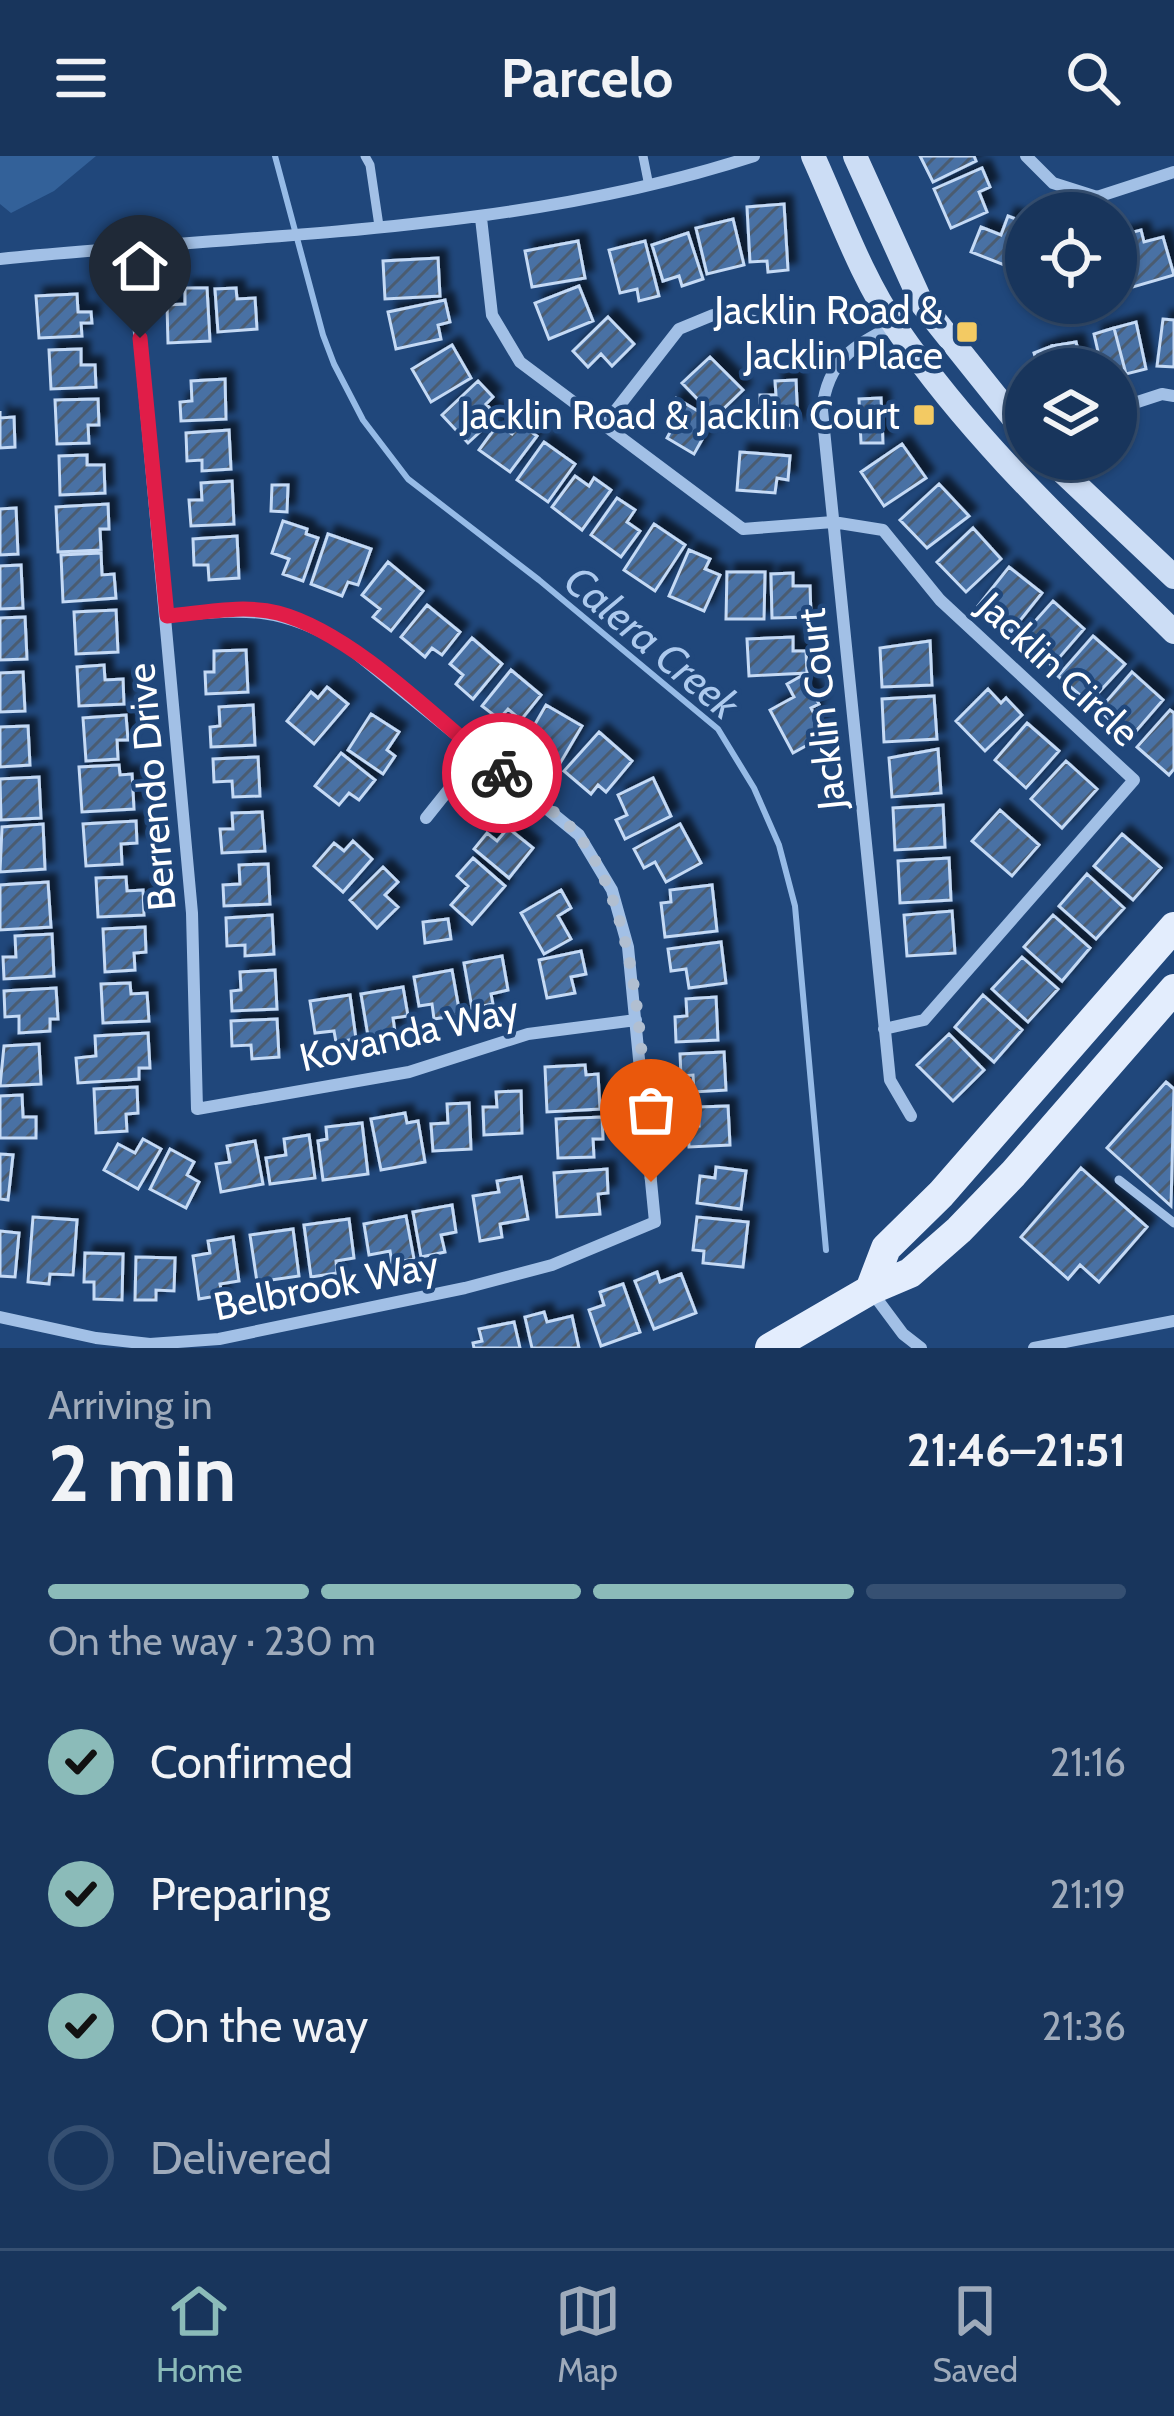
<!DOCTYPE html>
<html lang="en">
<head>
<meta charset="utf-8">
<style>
  :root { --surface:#18355c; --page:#254065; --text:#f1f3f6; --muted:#9fabbb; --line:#365072; --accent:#8bbbb9 }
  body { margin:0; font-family:Cabin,sans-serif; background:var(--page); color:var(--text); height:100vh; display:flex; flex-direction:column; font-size:45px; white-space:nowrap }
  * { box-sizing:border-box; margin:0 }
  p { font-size:39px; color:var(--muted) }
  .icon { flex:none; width:66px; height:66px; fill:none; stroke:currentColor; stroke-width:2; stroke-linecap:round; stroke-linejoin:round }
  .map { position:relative; height:1192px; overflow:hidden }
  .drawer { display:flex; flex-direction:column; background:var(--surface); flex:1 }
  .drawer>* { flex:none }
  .tools { position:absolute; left:1005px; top:36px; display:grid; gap:24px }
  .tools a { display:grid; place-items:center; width:132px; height:132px; border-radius:50%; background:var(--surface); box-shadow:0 3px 9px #0004,0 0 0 3px var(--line); font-size:60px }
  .pin { position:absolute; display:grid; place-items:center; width:102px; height:102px; color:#fff; margin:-123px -51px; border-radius:50% 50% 50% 0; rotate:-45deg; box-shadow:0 0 12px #0007 }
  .pin .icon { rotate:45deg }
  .courier { position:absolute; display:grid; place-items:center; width:120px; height:120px; margin:-60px; border:9px solid #e11d48; border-radius:50%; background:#fff; color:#222; box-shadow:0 3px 15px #0007 }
  .overview em { font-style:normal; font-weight:800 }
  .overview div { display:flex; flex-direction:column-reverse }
  .overview { display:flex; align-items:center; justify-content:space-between; height:204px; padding:0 48px }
  h1 { font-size:78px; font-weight:800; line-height:90px }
  .bar { display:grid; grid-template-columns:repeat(4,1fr); gap:18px 12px; align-content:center; height:144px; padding:0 48px }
  .bar i { height:15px; border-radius:9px; background:var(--line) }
  .bar .current { background:var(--accent) }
  .bar p { grid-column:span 4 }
  ol { padding:0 48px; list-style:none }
  li { display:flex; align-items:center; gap:36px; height:132px }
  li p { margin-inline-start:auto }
  li .icon { padding:12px; border-radius:50%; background:var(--accent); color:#111; stroke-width:4 }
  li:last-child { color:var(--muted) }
  li i { width:66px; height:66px; border:6px solid var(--line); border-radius:50% }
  header { display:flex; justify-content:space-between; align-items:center; height:156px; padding:0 48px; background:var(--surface); font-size:54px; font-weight:800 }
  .menu { display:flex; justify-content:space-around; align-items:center; height:168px; border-top:3px solid var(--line); background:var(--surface); font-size:33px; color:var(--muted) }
  .menu a { display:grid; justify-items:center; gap:6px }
  .menu .current { color:var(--accent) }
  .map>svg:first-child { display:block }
  .grass { fill:#336199 }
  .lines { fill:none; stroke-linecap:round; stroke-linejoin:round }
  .stream { stroke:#96bbe7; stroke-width:6 }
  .building { fill:url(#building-hatch); stroke:#c5daf5; stroke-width:3; filter:url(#shadow) }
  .service { stroke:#a2c0e6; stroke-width:9 }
  .minor { stroke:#a2c0e6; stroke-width:12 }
  .secondary { stroke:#ccddf5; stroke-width:24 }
  .primary { stroke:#e3edfd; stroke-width:30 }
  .done { stroke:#b1bfd1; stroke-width:12; stroke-dasharray:0 21.6 }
  .route { stroke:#e11d48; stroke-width:15 }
  .poi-dot { fill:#f3ca63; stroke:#20477b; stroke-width:4.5 }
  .labels { text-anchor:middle; stroke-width:9; stroke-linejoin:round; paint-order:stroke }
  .poi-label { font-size:39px; fill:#fff; stroke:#20477b; text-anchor:end }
  .street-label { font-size:39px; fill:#fff; stroke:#20477b }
  .water-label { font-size:42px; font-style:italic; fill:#adcaee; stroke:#20477b }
</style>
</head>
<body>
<header><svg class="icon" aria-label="menu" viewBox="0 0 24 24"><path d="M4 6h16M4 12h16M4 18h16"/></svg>Parcelo<svg class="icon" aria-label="search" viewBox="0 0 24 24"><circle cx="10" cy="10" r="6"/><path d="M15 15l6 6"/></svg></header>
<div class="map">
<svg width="1174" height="1192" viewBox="0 0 1174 1192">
  <defs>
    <pattern id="building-hatch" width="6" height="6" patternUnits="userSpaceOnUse" patternTransform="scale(3)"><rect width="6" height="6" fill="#4971a4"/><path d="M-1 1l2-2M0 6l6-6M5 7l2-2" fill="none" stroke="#4b5b6f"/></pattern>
    <filter id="shadow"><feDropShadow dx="8" dy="-8" stdDeviation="3" flood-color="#0009"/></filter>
  </defs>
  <rect width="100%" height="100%" fill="#20477b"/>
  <path class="grass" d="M0 0H96L54 35 11 57 0 48Z"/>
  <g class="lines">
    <path class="stream" d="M275 0 323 179 334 208 363 264 408 323 539 424 718 573 754 632 779 689 795 750 826 1094"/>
  </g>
  <path class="building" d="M920 0H974L976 5 933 26Z
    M982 12 990 31 979 36 987 56 951 72 934 33Z
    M784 48 788 114 768 116 767 105 750 106 747 51Z
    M1008 60 1026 67 1012 112 971 96 981 71 1001 79Z
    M733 63 744 109 707 118 696 72Z
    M1141 74 1144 86 1163 81 1174 119 1133 131 1118 80Z
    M688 77 703 123 682 130 679 120 663 125 652 89Z
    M578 85 585 122 532 131 525 95Z
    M645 85 659 140 639 145 637 133 620 137 609 94Z
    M438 102 440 140 385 143 383 105Z
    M579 130 593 165 549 183 535 147Z
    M185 132H207L210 185 168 187 167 149 185 148Z
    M236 132 237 143 255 142 257 173 218 176 215 133Z
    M77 138 78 156H91L92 167H81L82 180 39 182 36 140Z
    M445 144 450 166 438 169 441 183 396 193 388 156Z
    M608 161 634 188 612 210 601 198 588 211 573 195Z
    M1163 163 1174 164V211L1157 210Z
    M1136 166 1146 213 1126 218 1114 172Z
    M1114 172 1126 218 1116 221V213H1102L1094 178Z
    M1076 186 1083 213H1060L1052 190Z
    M452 189 471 222 431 246 412 213Z
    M1052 190 1060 213H1039L1034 197Z
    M81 193V209H95L96 231 51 233 49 194Z
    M710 201 743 234 715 261 682 227Z
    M225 223 226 263 181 265 180 246 192 245 191 225Z
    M796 224 798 269 761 270 760 239H776L775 225Z
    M478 225 493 241 486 248 497 260 468 287 442 259Z
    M676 242 713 264 694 298 667 282 676 265 667 259Z
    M881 242 883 287H861L859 243Z
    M98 243 99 269H88L89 287 57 288 55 244Z
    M0 255V262L14 261 15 291 0 292Z
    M498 268 512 278 520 268 537 280 510 316 479 294Z
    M229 274 231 313 202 315V304L187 305 186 277Z
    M544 286 575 308 548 346 517 324Z
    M902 288 926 322 884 350 861 316Z
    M740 296 790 300 788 324 777 322 775 337 737 334Z
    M87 299V309H104L105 337 60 339 59 300Z
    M575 320 589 330 594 322 611 334 582 374 552 351Z
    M232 325 234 368 191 370 189 344H202L201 327Z
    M939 328 969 360 927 392 900 364Z
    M272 329H288L287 356 271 355Z
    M617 342 635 354 627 366 640 375 621 401 591 379Z
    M108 348 109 373H100L101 394 58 396 56 351Z
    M16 352 18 398 0 399V353Z
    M283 365 307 373 306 378 318 382 303 425 283 418 289 403 272 397Z
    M654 368 685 389 655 435 624 414Z
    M973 372 1001 403 966 436 937 406Z
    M328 378 371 393 358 429 348 426 342 440 311 428Z
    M237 380 239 422 209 424 208 409H194L193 383Z
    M689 394 710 403 705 413 720 419 704 455 669 440Z
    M101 397 102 419 114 418 116 442 63 446 61 399Z
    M388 406 423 435 391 475 373 461 380 453 362 439Z
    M21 409 23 452 0 453V410Z
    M1009 411 1042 437 1011 476 978 450Z
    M727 416H765L764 463H726Z
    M793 417V430H810L811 461 772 462 771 418Z
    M1053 445 1084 473 1052 510 1020 482Z
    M427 449 460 476 442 499 432 492 425 501 401 481Z
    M116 454 118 496 76 498 74 456Z
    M25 461 27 503 0 504V462Z
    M1093 480 1125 508 1089 547 1058 520Z
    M793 481V495H806L807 517 749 520 747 483Z
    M472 482 502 508 473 543 456 528 463 519 450 508Z
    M930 485 932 529 882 531 880 492Z
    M246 494 248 536 206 538 205 516H214V495Z
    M104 509 105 524 123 523 124 548 79 550 77 511Z
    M511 514 541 539 521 564 508 553 499 563 482 550Z
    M23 516 25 555 0 556V517Z
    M1132 516 1163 544 1130 582 1099 554Z
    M803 519 819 548 811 552 820 570 808 577 813 586 793 597 770 554 794 541 787 528Z
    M327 531 348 548 314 588 287 565 311 536 318 542Z
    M988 533 1001 547 1006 542 1022 559 985 595 956 565Z
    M934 540 937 583 884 586 882 543Z
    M253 549 255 589 211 591 210 571 220 570 219 551Z
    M546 549 582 570 559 609 538 597 545 584 531 575Z
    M1170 554 1174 557V613L1169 619 1137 591Z
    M371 558 399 576 387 594 395 600 383 618 348 594Z
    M126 559 128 584H117L118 603 86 605 83 562Z
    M1027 567 1059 595 1026 632 995 604Z
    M28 570 30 609 0 611V571Z
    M599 576 632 605 606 636 598 629 591 638 564 615Z
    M938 593 941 637 892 641 889 602Z
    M341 597 375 624 359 644 349 637 339 649 315 630Z
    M258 601 260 640 233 641 232 625 214 626 213 603Z
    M1066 605 1097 633 1062 672 1031 643Z
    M119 609 120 619 132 618 134 653 82 656 79 611Z
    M39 621 41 662 1 664 0 623Z
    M653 622 671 660 625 683 616 664 627 659 618 639Z
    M943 649 945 691 895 694 893 652Z
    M1000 654 1039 689 1012 720 972 685Z
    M262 656 265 695 222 697 220 673H233L232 657Z
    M136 665 137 687 121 688 122 708 86 710 83 668Z
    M43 668 45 713 0 716 2 671Z
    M680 668 701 707 666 726 655 706 644 712 634 693Z
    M508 672 533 692 509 722 474 693 487 677 497 685Z
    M1122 678 1161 712 1133 744 1094 710Z
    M353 685 372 703 343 736 314 710 334 687 344 695Z
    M473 702 505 730 472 768 451 749 468 730 457 720Z
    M949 702 951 744 900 747 898 705Z
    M268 708 270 748 224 750 223 729 240 728 239 709Z
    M383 711 398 726 385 739 398 751 377 772 350 744Z
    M1087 718 1124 752 1096 783 1059 750Z
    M126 721 127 735 143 734 144 759 98 761 96 722Z
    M48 726 51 771 0 774V729Z
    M712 729 717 775 665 781 661 747 671 746 670 734Z
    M561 734 571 752 558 760 571 783 544 798 521 757Z
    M952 755 955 797 907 800 904 759Z
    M272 759 274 798 245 800V789L227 790 226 762Z
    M1053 759 1090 792 1062 825 1024 791Z
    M448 763 451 783 425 787 423 766Z
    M145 771 146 796 134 797 135 814 105 816 103 773Z
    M52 778 54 820 4 823 3 801H16L15 780Z
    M721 786 726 827 689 832 686 813 671 815 668 793Z
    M581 795 586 818 571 821 575 837 547 842 539 804Z
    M502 800 508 834 491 838 493 848 472 852 464 807Z
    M1022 801 1058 833 1028 866 992 833Z
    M275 814 277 853 232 855 231 835 241 834 240 816Z
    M452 814 460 859 434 863 432 848 419 850 414 821Z
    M130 827 131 838 147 837 149 865 103 867 101 828Z
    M403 831 408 860 393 862 395 876 368 880 361 838Z
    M56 832 58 863H50V875L19 877V860L5 861 4 835Z
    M350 839 356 883 336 886 334 875 315 877 310 845Z
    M983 839 1022 874 994 906 955 871Z
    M716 841 718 884 676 886 675 861 687 860 686 843Z
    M277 863 279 901 252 903 251 889 232 890 231 865Z
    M148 877 150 912H139V923L78 927 76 902 96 900 95 880Z
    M949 878 984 914 953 945 917 909Z
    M39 888 41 928 0 930 4 890Z
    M724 896 726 934 694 936 693 919 681 920 680 898Z
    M585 909 586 919 598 918 600 953 547 956 545 911Z
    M1166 926 1174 933 1171 1050 1107 992Z
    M137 931 138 957 126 958 127 975 96 977 94 933Z
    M521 935 522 977 484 979 483 951H497L496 936Z
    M22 939 23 961H36V982H0V940Z
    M469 947 471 993 433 995 431 968 448 967 447 948Z
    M728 950 730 989 689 991 688 970H699L698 951Z
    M405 957 407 967 418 965 425 1006 381 1014 371 963Z
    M602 961 603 983H593L594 1001 558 1002 556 963Z
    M362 967 368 1018 323 1024 318 985 327 983 326 971Z
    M309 979 315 1022 270 1028 266 1002 286 999 284 983Z
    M143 983 161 993 138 1033 104 1014 118 988 135 997Z
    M255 985 263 1028 221 1036 216 1008 230 1006 227 990Z
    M170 993 194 1006 187 1019 199 1026 186 1052 150 1033Z
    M0 998 13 999 8 1044 0 1043Z
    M716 1011 746 1015 741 1053 697 1047 700 1020 715 1022Z
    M1081 1012 1147 1071 1099 1126 1080 1109 1068 1123 1021 1081Z
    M607 1013 608 1037 598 1038 600 1058 557 1061 554 1017Z
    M521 1021 528 1063 500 1068 502 1081 480 1085 473 1040 499 1036 497 1025Z
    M452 1049 456 1076 441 1079 445 1096 421 1101 413 1056Z
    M406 1060 414 1103 392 1107 390 1095 369 1099 364 1068Z
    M33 1061 77 1064 73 1119 50 1118 49 1128 28 1126Z
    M697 1061 748 1066 743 1111 703 1107 704 1095 693 1094Z
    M349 1063 354 1102 336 1105 337 1117 311 1121 304 1069Z
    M293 1073 299 1120 257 1126 250 1079Z
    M0 1075 19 1077 15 1121 0 1120Z
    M233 1081 239 1125 220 1128 222 1139 199 1143 193 1100 210 1097 208 1085Z
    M85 1097 123 1098 122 1144 94 1143V1126H84Z
    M136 1101 175 1102 174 1135 156 1134V1144H135Z
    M657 1116 660 1126 681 1118 696 1157 654 1173 635 1125Z
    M623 1128 640 1176 601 1190 589 1154 604 1149 600 1136Z
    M544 1156 547 1166 572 1160 579 1192H532L525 1161Z
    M514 1166 520 1192H474L473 1187 482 1185 479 1173Z"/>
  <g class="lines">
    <path class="service" d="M365 0 370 9 379 70
      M643 0 649 30
      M1119 1024 1174 1067"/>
    <path class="minor" d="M1026 0 1053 27 1097 41 1174 16
      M481 62 492 159 520 206 743 373 833 366 883 374 940 444 1134 624 924 864 884 873
      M131 90 192 757 197 953 409 916 528 878 636 864
      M0 103C251 77 512 79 754 0
      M894 169C852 191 828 204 822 254L890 924 911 960
      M1116 253 1162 238 1174 240
      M605 268 679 173 713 159 754 165
      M426 662 478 597
      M871 1135 903 1178 921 1192
      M0 1161 96 1182 150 1188 219 1183 465 1132 552 1109 655 1066 628 791 612 734 579 679 346 489C277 448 245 454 167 460
      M1034 1192 1174 1165"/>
    <path class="secondary" d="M813 0C839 57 861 121 897 173 975 287 1076 379 1174 476
      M855 0 922 148 1026 278
      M1049 303 1174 421"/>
    <path class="primary" d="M870 1134 886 1092 941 1038 1174 771
      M770 1192 870 1134 910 1117 959 1074 1013 1018 1174 833"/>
  </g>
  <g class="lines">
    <path class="done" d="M502 617C527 637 562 658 581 683 645 769 641 920 651 1026"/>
    <path class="route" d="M140 182 167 460C203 457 243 448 278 457 354 477 441 567 502 617"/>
  </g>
  <g class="poi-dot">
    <rect x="955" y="164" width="24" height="24" rx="6"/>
    <rect x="912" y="247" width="24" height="24" rx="6"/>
  </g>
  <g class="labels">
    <g class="poi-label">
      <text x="943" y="168">Jacklin Road &amp;<tspan x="943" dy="45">Jacklin Place</tspan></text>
      <text x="900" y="273">Jacklin Road &amp; Jacklin Court</text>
    </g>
    <g class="street-label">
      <text transform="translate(1059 513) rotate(43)" y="14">Jacklin Circle</text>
      <text transform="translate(821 553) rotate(-96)" y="14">Jacklin Court</text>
      <text transform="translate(151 631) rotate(-95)" y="14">Berrendo Drive</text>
      <text transform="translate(409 877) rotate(-13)" y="14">Kovanda Way</text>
      <text transform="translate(326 1129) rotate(-11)" y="14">Belbrook Way</text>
    </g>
    <g class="water-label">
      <text transform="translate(652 486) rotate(40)" y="15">Calera Creek</text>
    </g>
  </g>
</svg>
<div class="tools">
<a><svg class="icon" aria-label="locate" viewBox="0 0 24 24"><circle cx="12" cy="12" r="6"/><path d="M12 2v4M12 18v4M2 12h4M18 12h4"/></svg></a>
<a><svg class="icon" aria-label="layers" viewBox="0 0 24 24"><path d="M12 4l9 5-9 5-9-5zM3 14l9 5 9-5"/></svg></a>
</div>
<div class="pin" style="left:651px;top:1026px;background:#ea580c"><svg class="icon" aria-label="bag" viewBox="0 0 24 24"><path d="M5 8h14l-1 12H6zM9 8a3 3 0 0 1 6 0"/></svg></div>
<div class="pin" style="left:140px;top:182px;background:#1f2937"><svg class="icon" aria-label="home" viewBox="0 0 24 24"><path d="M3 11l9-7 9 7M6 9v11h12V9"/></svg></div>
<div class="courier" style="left:502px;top:617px"><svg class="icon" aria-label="bike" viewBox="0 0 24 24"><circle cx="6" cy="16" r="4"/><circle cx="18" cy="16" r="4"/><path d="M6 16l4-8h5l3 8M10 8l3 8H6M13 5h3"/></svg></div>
</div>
<section class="drawer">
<div class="overview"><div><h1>2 min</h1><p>Arriving in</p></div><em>21:46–21:51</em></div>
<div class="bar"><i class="current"></i><i class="current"></i><i class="current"></i><i></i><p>On the way · 230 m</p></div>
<ol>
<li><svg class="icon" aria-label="check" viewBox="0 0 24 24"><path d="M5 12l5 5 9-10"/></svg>Confirmed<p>21:16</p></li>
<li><svg class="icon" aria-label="check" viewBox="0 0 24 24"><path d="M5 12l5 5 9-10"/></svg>Preparing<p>21:19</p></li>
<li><svg class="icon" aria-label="check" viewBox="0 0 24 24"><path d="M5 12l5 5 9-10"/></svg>On the way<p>21:36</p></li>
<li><i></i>Delivered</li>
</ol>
</section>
<nav class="menu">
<a class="current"><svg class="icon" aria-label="home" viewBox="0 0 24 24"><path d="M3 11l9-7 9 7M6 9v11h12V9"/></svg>Home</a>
<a><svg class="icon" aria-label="map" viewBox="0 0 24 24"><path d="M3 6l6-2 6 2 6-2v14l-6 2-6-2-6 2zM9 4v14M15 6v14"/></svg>Map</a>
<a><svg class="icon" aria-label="saved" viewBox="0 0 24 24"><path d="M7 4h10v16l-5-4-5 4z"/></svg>Saved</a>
</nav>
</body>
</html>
